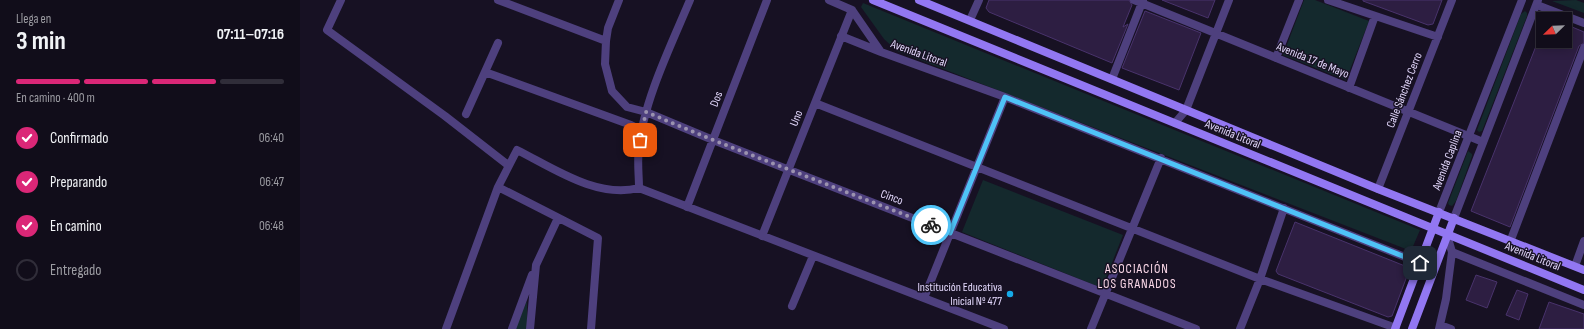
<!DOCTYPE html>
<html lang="es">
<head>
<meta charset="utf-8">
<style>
  :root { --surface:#110d1a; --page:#1e1b27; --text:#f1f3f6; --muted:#9c9ca2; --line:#302d39; --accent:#db2777 }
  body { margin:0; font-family:"Sofia Sans Condensed",sans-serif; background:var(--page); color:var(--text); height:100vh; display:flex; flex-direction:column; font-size:15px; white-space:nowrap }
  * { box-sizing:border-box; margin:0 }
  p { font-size:13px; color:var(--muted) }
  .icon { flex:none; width:22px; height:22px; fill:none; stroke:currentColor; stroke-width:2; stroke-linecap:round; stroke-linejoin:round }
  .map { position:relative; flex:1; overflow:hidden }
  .side { display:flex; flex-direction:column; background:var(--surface); width:300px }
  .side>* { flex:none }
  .needle { width:26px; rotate:247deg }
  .controls { position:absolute; left:1236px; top:12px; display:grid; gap:8px }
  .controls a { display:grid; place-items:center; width:36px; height:36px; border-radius:0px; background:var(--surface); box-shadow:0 2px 10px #0003,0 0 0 1px var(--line); font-size:20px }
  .pin { position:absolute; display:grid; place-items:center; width:34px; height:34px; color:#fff; margin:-17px; border-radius:8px; box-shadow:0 2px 6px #0006 }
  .courier { position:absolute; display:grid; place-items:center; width:40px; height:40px; margin:-20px; border:3px solid #4fc3f7; border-radius:50%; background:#fff; color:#222; box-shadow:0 1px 5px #0007 }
  .head em { font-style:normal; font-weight:700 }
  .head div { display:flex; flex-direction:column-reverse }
  .head { display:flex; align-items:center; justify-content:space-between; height:68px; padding:0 16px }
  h1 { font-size:26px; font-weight:700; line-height:30px }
  .bar { display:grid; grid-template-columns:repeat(4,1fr); gap:6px 4px; align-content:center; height:48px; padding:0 16px }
  .bar i { height:5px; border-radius:3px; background:var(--line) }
  .bar .current { background:var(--accent) }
  .bar p { grid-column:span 4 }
  ol { padding:0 16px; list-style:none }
  li { display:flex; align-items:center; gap:12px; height:44px }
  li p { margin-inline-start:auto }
  li .icon { padding:4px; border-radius:50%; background:var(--accent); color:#fff; stroke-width:4 }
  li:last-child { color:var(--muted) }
  li i { width:22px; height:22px; border:2px solid var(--line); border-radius:50% }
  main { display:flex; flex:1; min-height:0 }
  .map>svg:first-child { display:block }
  .green { fill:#14292d }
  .building { fill:#2d1e42; stroke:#49336c }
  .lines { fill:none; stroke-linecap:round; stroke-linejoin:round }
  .minor { stroke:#4e407e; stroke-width:8 }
  .tertiary { stroke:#4e407e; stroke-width:8 }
  .secondary { stroke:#9277f2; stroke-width:8 }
  .done { stroke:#9b92af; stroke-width:4; stroke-dasharray:0 7.2 }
  .route { stroke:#4fc3f7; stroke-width:5 }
  .poi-dot { fill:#16aae8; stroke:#171123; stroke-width:1.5 }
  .labels { text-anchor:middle; stroke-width:3; stroke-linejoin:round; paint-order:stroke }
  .street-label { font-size:12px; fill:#e2d7fb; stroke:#171123 }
  .poi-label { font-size:12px; fill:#e2d7fb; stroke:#171123; text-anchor:end }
  .neighbourhood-label { font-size:13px; letter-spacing:1px; fill:#fbd8e8; stroke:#171123 }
</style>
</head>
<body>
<main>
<section class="side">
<div class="head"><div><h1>3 min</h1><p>Llega en</p></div><em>07:11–07:16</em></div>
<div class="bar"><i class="current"></i><i class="current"></i><i class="current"></i><i></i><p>En camino · 400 m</p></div>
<ol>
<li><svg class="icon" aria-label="check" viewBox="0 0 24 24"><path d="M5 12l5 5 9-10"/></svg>Confirmado<p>06:40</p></li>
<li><svg class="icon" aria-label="check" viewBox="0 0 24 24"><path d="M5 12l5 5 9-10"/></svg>Preparando<p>06:47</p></li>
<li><svg class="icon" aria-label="check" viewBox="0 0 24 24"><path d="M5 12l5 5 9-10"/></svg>En camino<p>06:48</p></li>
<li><i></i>Entregado</li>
</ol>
</section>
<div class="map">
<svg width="1284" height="329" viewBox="0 0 1284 329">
  <rect width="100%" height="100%" fill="#171123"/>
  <path class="green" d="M1004 0H1015L1069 21 1046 80 983 55Z
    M1276 0 1284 3V13L1252 1Z
    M563 3 1120 230 1111 251 597 51 584 39 561 7Z
    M1225 11 1227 13V16L1182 131 1179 132 1177 130 1221 14Z
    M1168 151 1172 154V156L1156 201 1152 206 1149 205 1148 203Z
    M683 180 823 235 802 288 662 232Z
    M227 301V329H215Z"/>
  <path class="building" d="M689 0H829L832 5 823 27 828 24 812 63 689 12 686 8Z
    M862 0H915L908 18Z
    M1063 0H1142L1133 24 1128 25 1063 1Z
    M845 11 901 33 879 90 822 68Z
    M1265 24 1284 32V43L1279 46 1210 227 1171 211 1238 41H1265Z
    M995 222 1110 268 1092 316 1088 317 978 274 976 271Z
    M1176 275 1197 282 1187 308 1166 300Z
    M1217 290 1228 294 1219 320 1206 315Z
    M1249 302 1284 314V329H1239Z"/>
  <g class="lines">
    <path class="minor" d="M41 0 27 30 145 116 208 165
      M198 0 306 41
      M319 0 308 28 306 41 305 64 312 91 327 107 346 112 413 140 896 329
      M529 0 552 10 581 52 705 97 1120 263
      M834 0 1183 142
      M1028 0 1138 37
      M1237 5 1284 23
      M670 20 679 0
      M541 36 581 52
      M976 58 999 0
      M185 72 331 125 341 130
      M812 79 843 0
      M1049 88 1075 16
      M515 103 960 279 1096 328
      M166 114 198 43
      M875 123 886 110 929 0
      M198 187 298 238 291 329
      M339 188C339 175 337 161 339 148 343 102 372 43 390 0
      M1078 189 1152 0
      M387 207 467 0
      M462 236 552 10
      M1210 242 1284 48
      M1152 252 1284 305
      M1275 266 1284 241
      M624 298 705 97
      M492 306 513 256
      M1140 325 1151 329
      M146 329 198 187 217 150C253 168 297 199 339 188L704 329
      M212 329 232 275
      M230 329 236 265 258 218
      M791 329 861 158
      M940 329 960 279 984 208
      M1139 329 1146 299 1152 252 1147 235"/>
    <path class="tertiary" d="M1139 212 1222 0
      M1154 218 1238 0"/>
    <path class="secondary" d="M573 0 1284 290
      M619 0 1078 189 1284 270
      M1095 329 1139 212
      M1112 329 1154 218"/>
  </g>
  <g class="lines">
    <path class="done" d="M340 140 346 112 413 140 631 225"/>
    <path class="route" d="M631 225 650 233 705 97 1120 263"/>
  </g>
  <circle class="poi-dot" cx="710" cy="294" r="4"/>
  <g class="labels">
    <g class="street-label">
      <text transform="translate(619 53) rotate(20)" y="4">Avenida Litoral</text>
      <text transform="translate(1013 60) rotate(22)" y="4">Avenida 17 de Mayo</text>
      <text transform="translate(1104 90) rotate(-69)" y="4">Calle Sánchez Cerro</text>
      <text transform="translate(416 99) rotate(-69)" y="4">Dos</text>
      <text transform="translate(496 118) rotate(-68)" y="4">Uno</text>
      <text transform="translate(933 134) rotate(22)" y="4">Avenida Litoral</text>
      <text transform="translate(1147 160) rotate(-69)" y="4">Avenida Caplina</text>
      <text transform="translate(592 197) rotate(21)" y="4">Cinco</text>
      <text transform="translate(1233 256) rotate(22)" y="4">Avenida Litoral</text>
    </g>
    <g class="poi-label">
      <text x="702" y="291">Institución Educativa<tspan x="702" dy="14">Inicial Nº 477</tspan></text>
    </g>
    <g class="neighbourhood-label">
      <text x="837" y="273">ASOCIACIÓN<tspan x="837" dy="15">LOS GRANADOS</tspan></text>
    </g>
  </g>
</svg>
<div class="controls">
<a><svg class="needle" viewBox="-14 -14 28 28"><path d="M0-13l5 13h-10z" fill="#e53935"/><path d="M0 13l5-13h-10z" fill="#9c9ca2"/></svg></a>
</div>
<div class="pin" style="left:340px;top:140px;background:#ea580c"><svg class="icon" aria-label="bag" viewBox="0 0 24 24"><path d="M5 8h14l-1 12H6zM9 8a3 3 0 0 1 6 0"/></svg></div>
<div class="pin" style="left:1120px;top:263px;background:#1f2937"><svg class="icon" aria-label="home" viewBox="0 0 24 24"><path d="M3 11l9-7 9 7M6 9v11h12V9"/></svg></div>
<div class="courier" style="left:631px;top:225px"><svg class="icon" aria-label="bike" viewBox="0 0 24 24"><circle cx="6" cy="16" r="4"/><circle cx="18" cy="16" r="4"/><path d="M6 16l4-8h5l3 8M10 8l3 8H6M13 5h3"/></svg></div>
</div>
</main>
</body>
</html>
